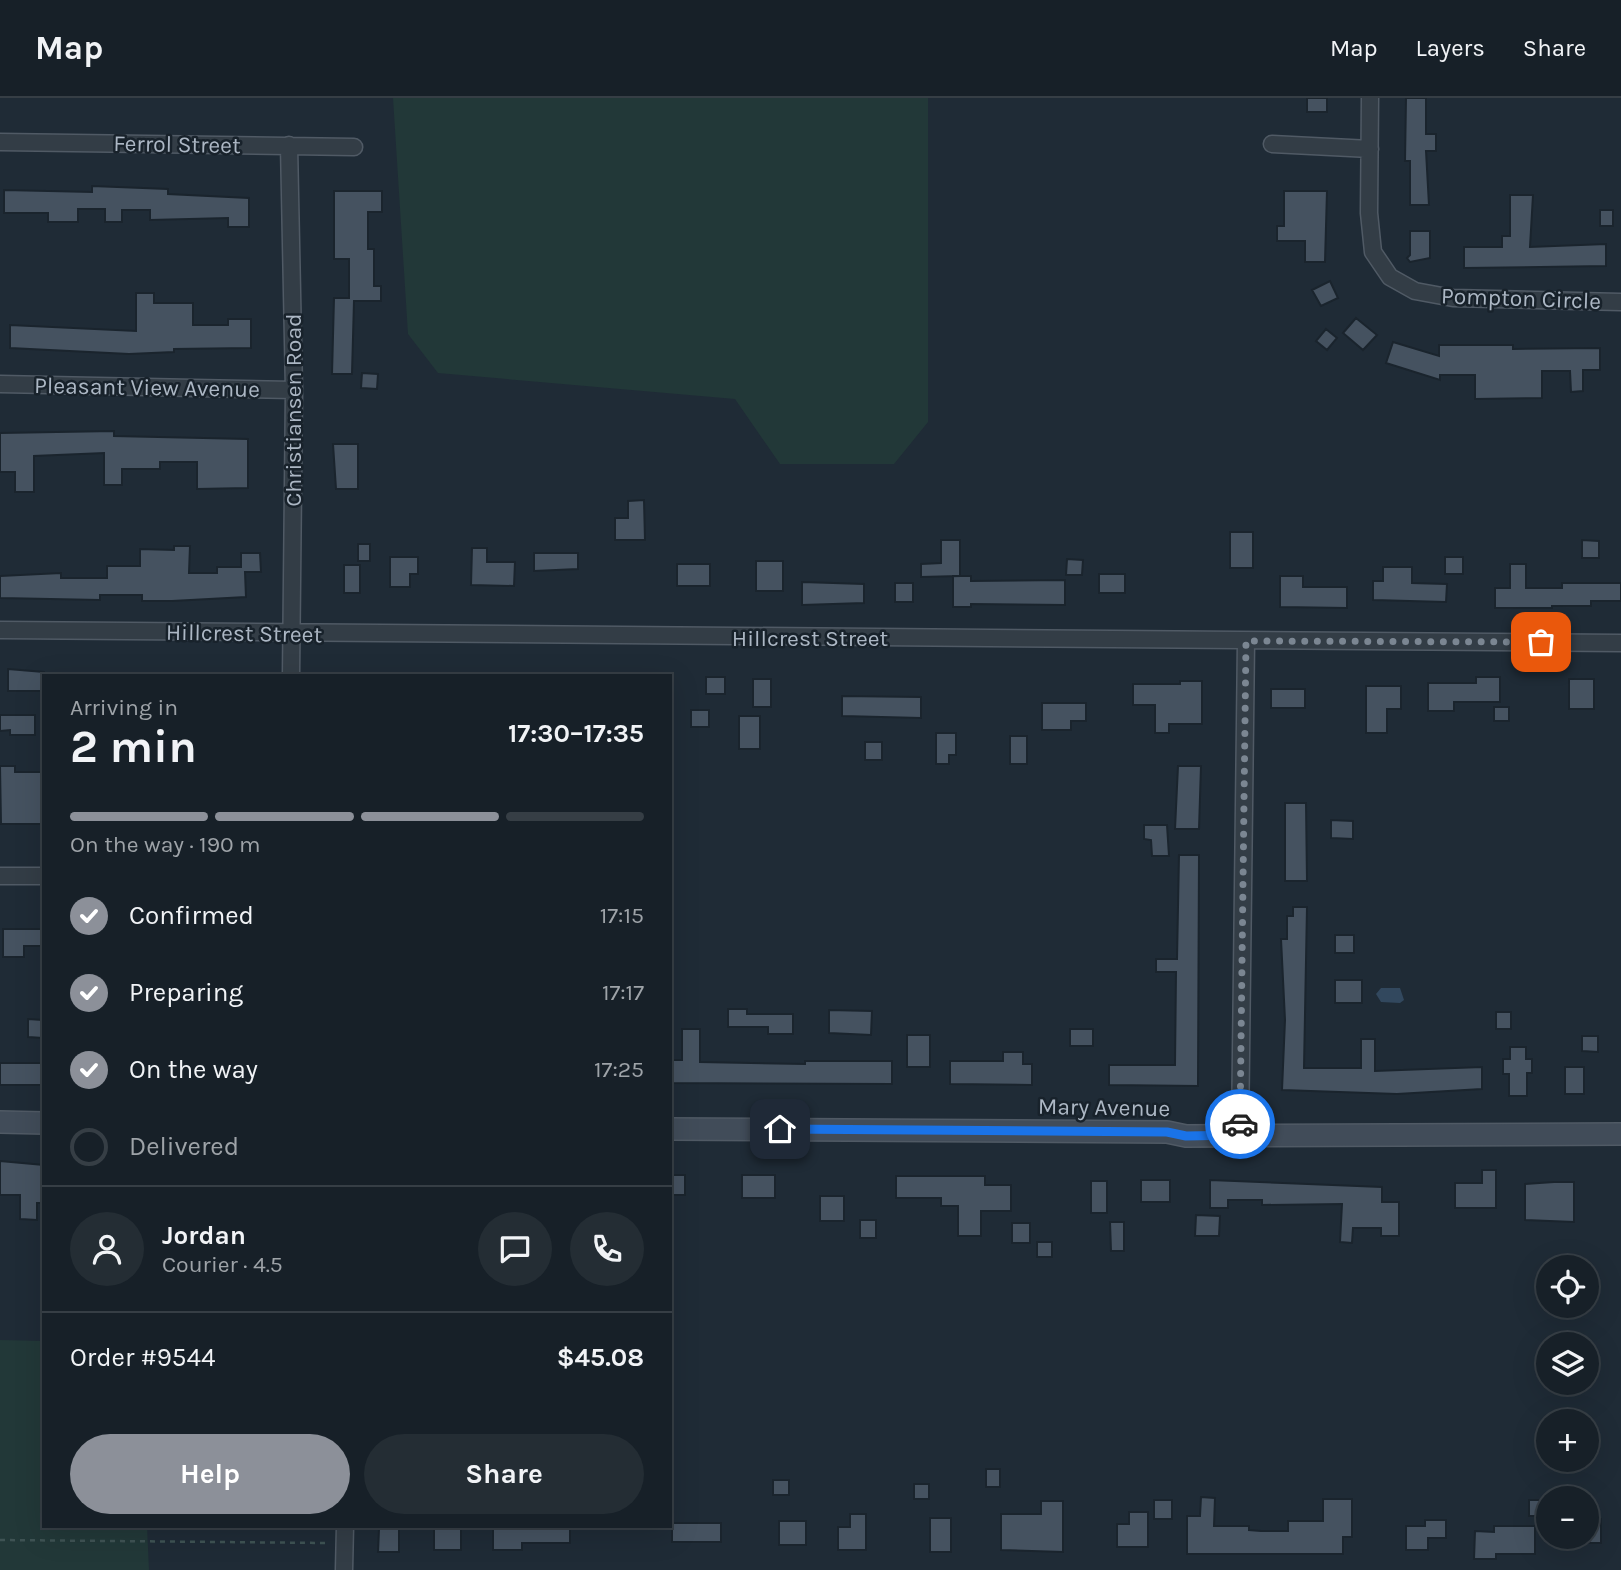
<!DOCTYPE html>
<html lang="en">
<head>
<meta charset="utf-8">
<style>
  :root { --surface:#172028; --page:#242d34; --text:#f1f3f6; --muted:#9ea3a8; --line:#363e45; --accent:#8c9099 }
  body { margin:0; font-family:Karla,sans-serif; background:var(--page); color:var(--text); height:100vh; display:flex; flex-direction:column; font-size:26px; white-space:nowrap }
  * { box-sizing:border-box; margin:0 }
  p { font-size:23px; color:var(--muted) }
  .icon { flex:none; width:38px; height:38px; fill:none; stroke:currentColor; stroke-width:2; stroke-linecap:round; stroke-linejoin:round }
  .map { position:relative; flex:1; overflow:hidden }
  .panel { position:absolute; left:42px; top:576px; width:630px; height:854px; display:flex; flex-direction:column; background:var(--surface); border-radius:0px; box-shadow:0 7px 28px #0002,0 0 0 2px var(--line) }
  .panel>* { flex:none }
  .tools { position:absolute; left:1536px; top:1157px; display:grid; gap:14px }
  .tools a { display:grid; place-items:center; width:63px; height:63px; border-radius:50%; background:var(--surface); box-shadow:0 7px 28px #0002,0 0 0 2px var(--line); font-size:35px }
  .pin { position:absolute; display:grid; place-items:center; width:60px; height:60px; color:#fff; margin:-30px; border-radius:14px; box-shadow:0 4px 10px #0006 }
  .courier { position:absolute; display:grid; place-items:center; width:70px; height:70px; margin:-35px; border:5px solid #1a73e8; border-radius:50%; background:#fff; color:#222; box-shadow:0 2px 9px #0007 }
  .overview em { font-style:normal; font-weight:700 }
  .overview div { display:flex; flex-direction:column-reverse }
  .overview { display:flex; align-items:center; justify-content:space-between; height:119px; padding:0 28px }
  h1 { font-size:46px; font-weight:700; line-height:52px }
  .bar { display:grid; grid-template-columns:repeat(4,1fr); gap:10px 7px; align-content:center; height:84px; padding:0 28px }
  .bar i { height:9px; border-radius:5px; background:var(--line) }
  .bar .selected { background:var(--accent) }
  .bar p { grid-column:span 4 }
  .line { display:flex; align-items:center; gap:18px; padding:0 28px; border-top:2px solid var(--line) }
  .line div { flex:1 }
  .round { display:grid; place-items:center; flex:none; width:74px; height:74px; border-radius:37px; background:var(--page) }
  ol { padding:0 28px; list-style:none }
  li { display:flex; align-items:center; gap:21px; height:77px }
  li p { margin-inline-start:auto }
  li .icon { padding:7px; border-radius:50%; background:var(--accent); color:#fff; stroke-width:4 }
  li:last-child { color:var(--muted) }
  li i { width:38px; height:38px; border:4px solid var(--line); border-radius:50% }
  .button { display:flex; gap:14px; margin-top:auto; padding:14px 28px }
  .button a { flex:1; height:80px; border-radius:42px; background:var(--accent); color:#fff; font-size:28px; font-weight:700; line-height:80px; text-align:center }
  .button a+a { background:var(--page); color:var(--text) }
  header { display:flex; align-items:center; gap:42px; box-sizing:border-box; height:98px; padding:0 35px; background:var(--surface); border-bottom:2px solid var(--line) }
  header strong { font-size:33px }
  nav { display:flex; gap:38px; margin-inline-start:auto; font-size:24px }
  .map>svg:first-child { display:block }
  .green { fill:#223838 }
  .water { fill:#32485e }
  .building { fill:#455260; stroke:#1a242d; stroke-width:2 }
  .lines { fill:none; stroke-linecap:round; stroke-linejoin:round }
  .street-casing { stroke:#505a65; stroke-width:19 }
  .secondary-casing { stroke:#505a65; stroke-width:24 }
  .path { stroke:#3f5354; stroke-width:2.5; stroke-dasharray:5 5; stroke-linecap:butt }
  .street { stroke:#333d46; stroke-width:16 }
  .secondary { stroke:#414c59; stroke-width:21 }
  .done { stroke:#7b8692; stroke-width:7; stroke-dasharray:0 12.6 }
  .route { stroke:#1a73e8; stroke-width:9 }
  .labels { text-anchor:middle; stroke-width:5; stroke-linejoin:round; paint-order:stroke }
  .street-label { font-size:23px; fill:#acb7c4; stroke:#18222b }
</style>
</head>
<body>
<header>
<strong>Map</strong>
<nav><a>Map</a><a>Layers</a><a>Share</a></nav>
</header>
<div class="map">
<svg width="1621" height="1472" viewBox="0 0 1621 1472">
  <rect width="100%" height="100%" fill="#1f2b36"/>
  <path class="green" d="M393 0H928V324L894 366H780L735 301 438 275 408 236Z
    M0 1242 44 1243V1428H147L149 1472H0Z"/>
  <path class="water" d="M1381 890H1400L1404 902 1400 905 1381 904 1376 896Z"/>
  <path class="building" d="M1307 0H1327V14H1307Z
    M1406 0H1426V36H1436V53H1426L1429 107H1410V63H1405Z
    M92 88 168 91V96L249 100V129H228V120L150 122V112H122V124H105V111H78V124H48V115H4V92L92 94Z
    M334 93H382V114H368V151H374V188H381V203H354L352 276H332L334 200H349V161H334Z
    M1284 93H1327L1325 164H1305V143H1277V128H1284Z
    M1510 97H1533L1530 149 1606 146V168L1464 170V149H1502V138H1510Z
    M1600 112H1613V128H1600Z
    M1410 133H1430V160L1410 164 1407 160 1410 157Z
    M1330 183 1338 200 1321 208 1312 192Z
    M136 195H154V205H193V227H228V221H251V250L174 251V254L129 256 10 250V227L136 233Z
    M1356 220 1377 237 1363 252 1343 235Z
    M1326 231 1337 240 1327 252 1316 243Z
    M1393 244 1439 258V247H1513V251L1600 250V272H1583V293L1571 294 1570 273H1542V300L1475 301V277H1440V282L1386 265Z
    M362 275 378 276 377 291 361 290Z
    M114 333V338L248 341V390L197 391V364H160V371H122V387H104V355L34 358V394H15V374H0V335Z
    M333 346H358V391H336Z
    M644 402 645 442H615V420H628V403Z
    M1230 434H1253V470H1230Z
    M941 442H960V478L921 479V466L941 465Z
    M1582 442 1599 443V460H1582Z
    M358 446H370V463H358Z
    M174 448H190L189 475H217V469H241V455H260L261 474H245L246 499 172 503H142V497H100V502L0 500V478L61 475V480H107V468H140V451L174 452Z
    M472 450H487V464H515L514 488 471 487Z
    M534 455H578V471L534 473Z
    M390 459H418V476H410V489H390Z
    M1445 459H1463V476H1445Z
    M1067 461 1083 462 1082 477H1066Z
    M756 463H783V493H756Z
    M677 466H710V488H677Z
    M1510 466H1526V490H1562V485H1621V503H1591V508H1552V510H1495V490H1510Z
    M344 467H360V495H344Z
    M1383 469H1412V485L1447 486 1446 504 1373 502V483H1383Z
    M1099 476H1125V495H1099Z
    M953 478H971V483L1065 482V507L971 506V509H953Z
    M1280 478H1303V489H1347V510L1280 509Z
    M802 484 864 486V505L802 507Z
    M895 485H913V504H895Z
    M8 571 44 574V593H8Z
    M706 579H725V596H706Z
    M1476 579H1500V604H1454V613H1428V585H1476Z
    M753 581H771V609H753Z
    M1569 581H1594V611H1569Z
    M1180 583H1202V626H1169V635H1155V607H1133V586H1180Z
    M1366 588H1401V611H1387V635H1366Z
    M1271 591H1305V610H1271Z
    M842 598 921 599V620L842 618Z
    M1042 605H1086V623H1071V632H1042Z
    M1494 609H1509V623H1494Z
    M691 612H709V629H691Z
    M0 617H35V637H10V632L0 633Z
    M739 618H760V651H739Z
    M936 635H956V657H949V666H936Z
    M1010 638H1027V666H1010Z
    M865 644H882V662H865Z
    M0 668H15V674H44V726H1Z
    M1178 668H1201L1199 731H1175Z
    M1285 705H1306L1307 783H1285Z
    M1331 722 1353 723V741L1331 740Z
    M1144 727H1167L1169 758H1152L1151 742 1144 741Z
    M1179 757H1199L1198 988 1109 987V967H1175L1176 874H1156V861H1177Z
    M1293 809H1307L1304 970H1361V941H1375V973L1482 969V991L1397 996 1282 992 1285 922 1281 841H1287V818H1293Z
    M3 831H44V848H24V859H3Z
    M1335 837H1354V855H1335Z
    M1335 882H1362V905H1335Z
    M728 911H747V916H793V936H768V929H728Z
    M829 912 872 913 871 937 829 935Z
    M1496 914H1511V931H1496Z
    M28 921 43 922V940L28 939Z
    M682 931H700V964L805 966V963H892V986L670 985V962H682Z
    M1070 931H1093V948H1070Z
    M907 937H930V969H907Z
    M1582 938H1598V954L1582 953Z
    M1510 949H1526V961H1532V975H1527V998H1509V976H1503V961H1510Z
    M1003 954H1023V966H1032V987L950 986V963H1003Z
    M0 965H44V987H0Z
    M1565 969H1584V996H1565Z
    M0 1063 44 1067V1105H37V1122L20 1121V1097H0Z
    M1482 1072H1496V1110H1455V1085H1482Z
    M670 1077H685V1097H670Z
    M742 1077H775V1100H742Z
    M896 1078H985V1087H1011V1113H981V1138H958V1108H941V1100H896Z
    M1141 1082H1170V1104H1141Z
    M1210 1082 1382 1089V1104H1399V1138H1381V1130H1353L1352 1145 1340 1144 1342 1106 1262 1107V1102H1228V1110H1210Z
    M1091 1083H1107V1115H1091Z
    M1554 1084H1574V1124L1525 1122V1086Z
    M820 1098H844V1123H820Z
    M1196 1117 1220 1118 1219 1138H1195Z
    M860 1122H876V1140H860Z
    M1110 1124H1124V1153H1111Z
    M1012 1125H1030V1145H1012Z
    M1037 1144H1052V1159H1037Z
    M986 1371H1000V1389H986Z
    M773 1382H789V1397H773Z
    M914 1386H929V1401H914Z
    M1201 1399 1215 1400 1214 1428H1249V1432L1261 1433H1288V1423H1323V1401H1352V1439H1343V1456H1187V1418H1200Z
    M1154 1402H1172V1421H1154Z
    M1529 1402H1542V1418H1529Z
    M1041 1403H1063V1454L1001 1452V1416H1041Z
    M1129 1414H1148V1449H1117V1426H1129Z
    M850 1416H866V1452H838V1429H850Z
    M930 1420H951V1454H930Z
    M1587 1421H1601V1445H1587Z
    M1425 1422H1446V1440H1428V1452H1406V1428H1425Z
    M779 1423H806V1447H779Z
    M672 1425H721V1444H672Z
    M493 1428H515V1431L570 1428V1445H522V1452H493Z
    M1494 1428H1535V1456H1496V1461H1474L1475 1433 1494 1434Z
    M379 1431H399V1454H378Z
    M434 1431H461V1452H434Z"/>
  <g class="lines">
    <g class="street-casing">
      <path id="street" d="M1370 0 1369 115 1373 154 1390 179 1415 193 1453 200 1621 204
        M0 44 354 49
        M1272 46 1370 51
        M289 47 294 292 291 578
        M0 286 294 292
        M0 532 1621 545
        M0 778H44
        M1240 1037 1246 543
        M344 1472 345 1428"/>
    </g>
    <g class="secondary-casing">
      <path id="secondary" d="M0 1024 44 1025
        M670 1031 1167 1034 1186 1038 1621 1036"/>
    </g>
    <path class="path" d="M0 1442 328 1445"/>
    <use href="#street" class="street"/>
    <use href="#secondary" class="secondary"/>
  </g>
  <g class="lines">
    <path class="done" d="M1240 1026 1246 543 1541 544"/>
    <path class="route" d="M780 1031 1167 1034 1186 1038 1240 1037V1026"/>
  </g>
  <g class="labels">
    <g class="street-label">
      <text transform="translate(177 46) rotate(1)" y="8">Ferrol Street</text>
      <text transform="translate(1521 200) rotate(2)" y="8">Pompton Circle</text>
      <text transform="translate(147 289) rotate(1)" y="8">Pleasant View Avenue</text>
      <text transform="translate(293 312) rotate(-90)" y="8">Christiansen Road</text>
      <text transform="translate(244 535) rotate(1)" y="8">Hillcrest Street</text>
      <text x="810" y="548">Hillcrest Street</text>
      <text transform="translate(1104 1009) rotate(1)" y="8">Mary Avenue</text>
    </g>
  </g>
</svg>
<div class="tools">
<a><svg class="icon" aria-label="locate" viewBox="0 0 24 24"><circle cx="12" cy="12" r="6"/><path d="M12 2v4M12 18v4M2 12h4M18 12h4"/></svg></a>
<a><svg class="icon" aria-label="layers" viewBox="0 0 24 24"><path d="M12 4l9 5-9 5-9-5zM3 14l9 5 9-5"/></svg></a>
<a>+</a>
<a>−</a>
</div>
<div class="pin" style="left:1541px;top:544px;background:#ea580c"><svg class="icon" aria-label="bag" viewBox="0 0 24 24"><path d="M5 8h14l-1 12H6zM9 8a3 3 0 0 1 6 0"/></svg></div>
<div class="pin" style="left:780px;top:1031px;background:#1f2937"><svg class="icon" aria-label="home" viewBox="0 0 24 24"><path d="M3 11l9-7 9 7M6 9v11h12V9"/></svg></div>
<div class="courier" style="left:1240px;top:1026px"><svg class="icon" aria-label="car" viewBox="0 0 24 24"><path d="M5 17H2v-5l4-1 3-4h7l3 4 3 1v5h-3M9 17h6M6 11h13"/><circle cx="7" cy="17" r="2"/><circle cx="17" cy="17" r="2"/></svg></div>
<section class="panel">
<div class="overview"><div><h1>2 min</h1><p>Arriving in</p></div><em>17:30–17:35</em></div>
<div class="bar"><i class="selected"></i><i class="selected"></i><i class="selected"></i><i></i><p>On the way · 190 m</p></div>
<ol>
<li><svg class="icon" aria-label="check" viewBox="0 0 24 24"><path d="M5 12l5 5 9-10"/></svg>Confirmed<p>17:15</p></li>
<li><svg class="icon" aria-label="check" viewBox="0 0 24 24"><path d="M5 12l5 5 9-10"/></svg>Preparing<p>17:17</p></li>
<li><svg class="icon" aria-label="check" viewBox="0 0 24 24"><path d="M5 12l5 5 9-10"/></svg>On the way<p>17:25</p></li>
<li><i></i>Delivered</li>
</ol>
<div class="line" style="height:126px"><a class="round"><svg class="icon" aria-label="person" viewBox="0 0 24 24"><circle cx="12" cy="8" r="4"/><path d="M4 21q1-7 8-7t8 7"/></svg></a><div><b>Jordan</b><p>Courier · 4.5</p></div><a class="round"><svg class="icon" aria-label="chat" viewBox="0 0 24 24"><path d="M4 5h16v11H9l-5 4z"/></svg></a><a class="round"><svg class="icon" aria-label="phone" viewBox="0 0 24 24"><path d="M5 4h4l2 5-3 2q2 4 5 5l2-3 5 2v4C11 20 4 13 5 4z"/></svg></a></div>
<div class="line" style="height:91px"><div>Order #9544</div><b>$45.08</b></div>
<div class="button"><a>Help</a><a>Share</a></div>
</section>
</div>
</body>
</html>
